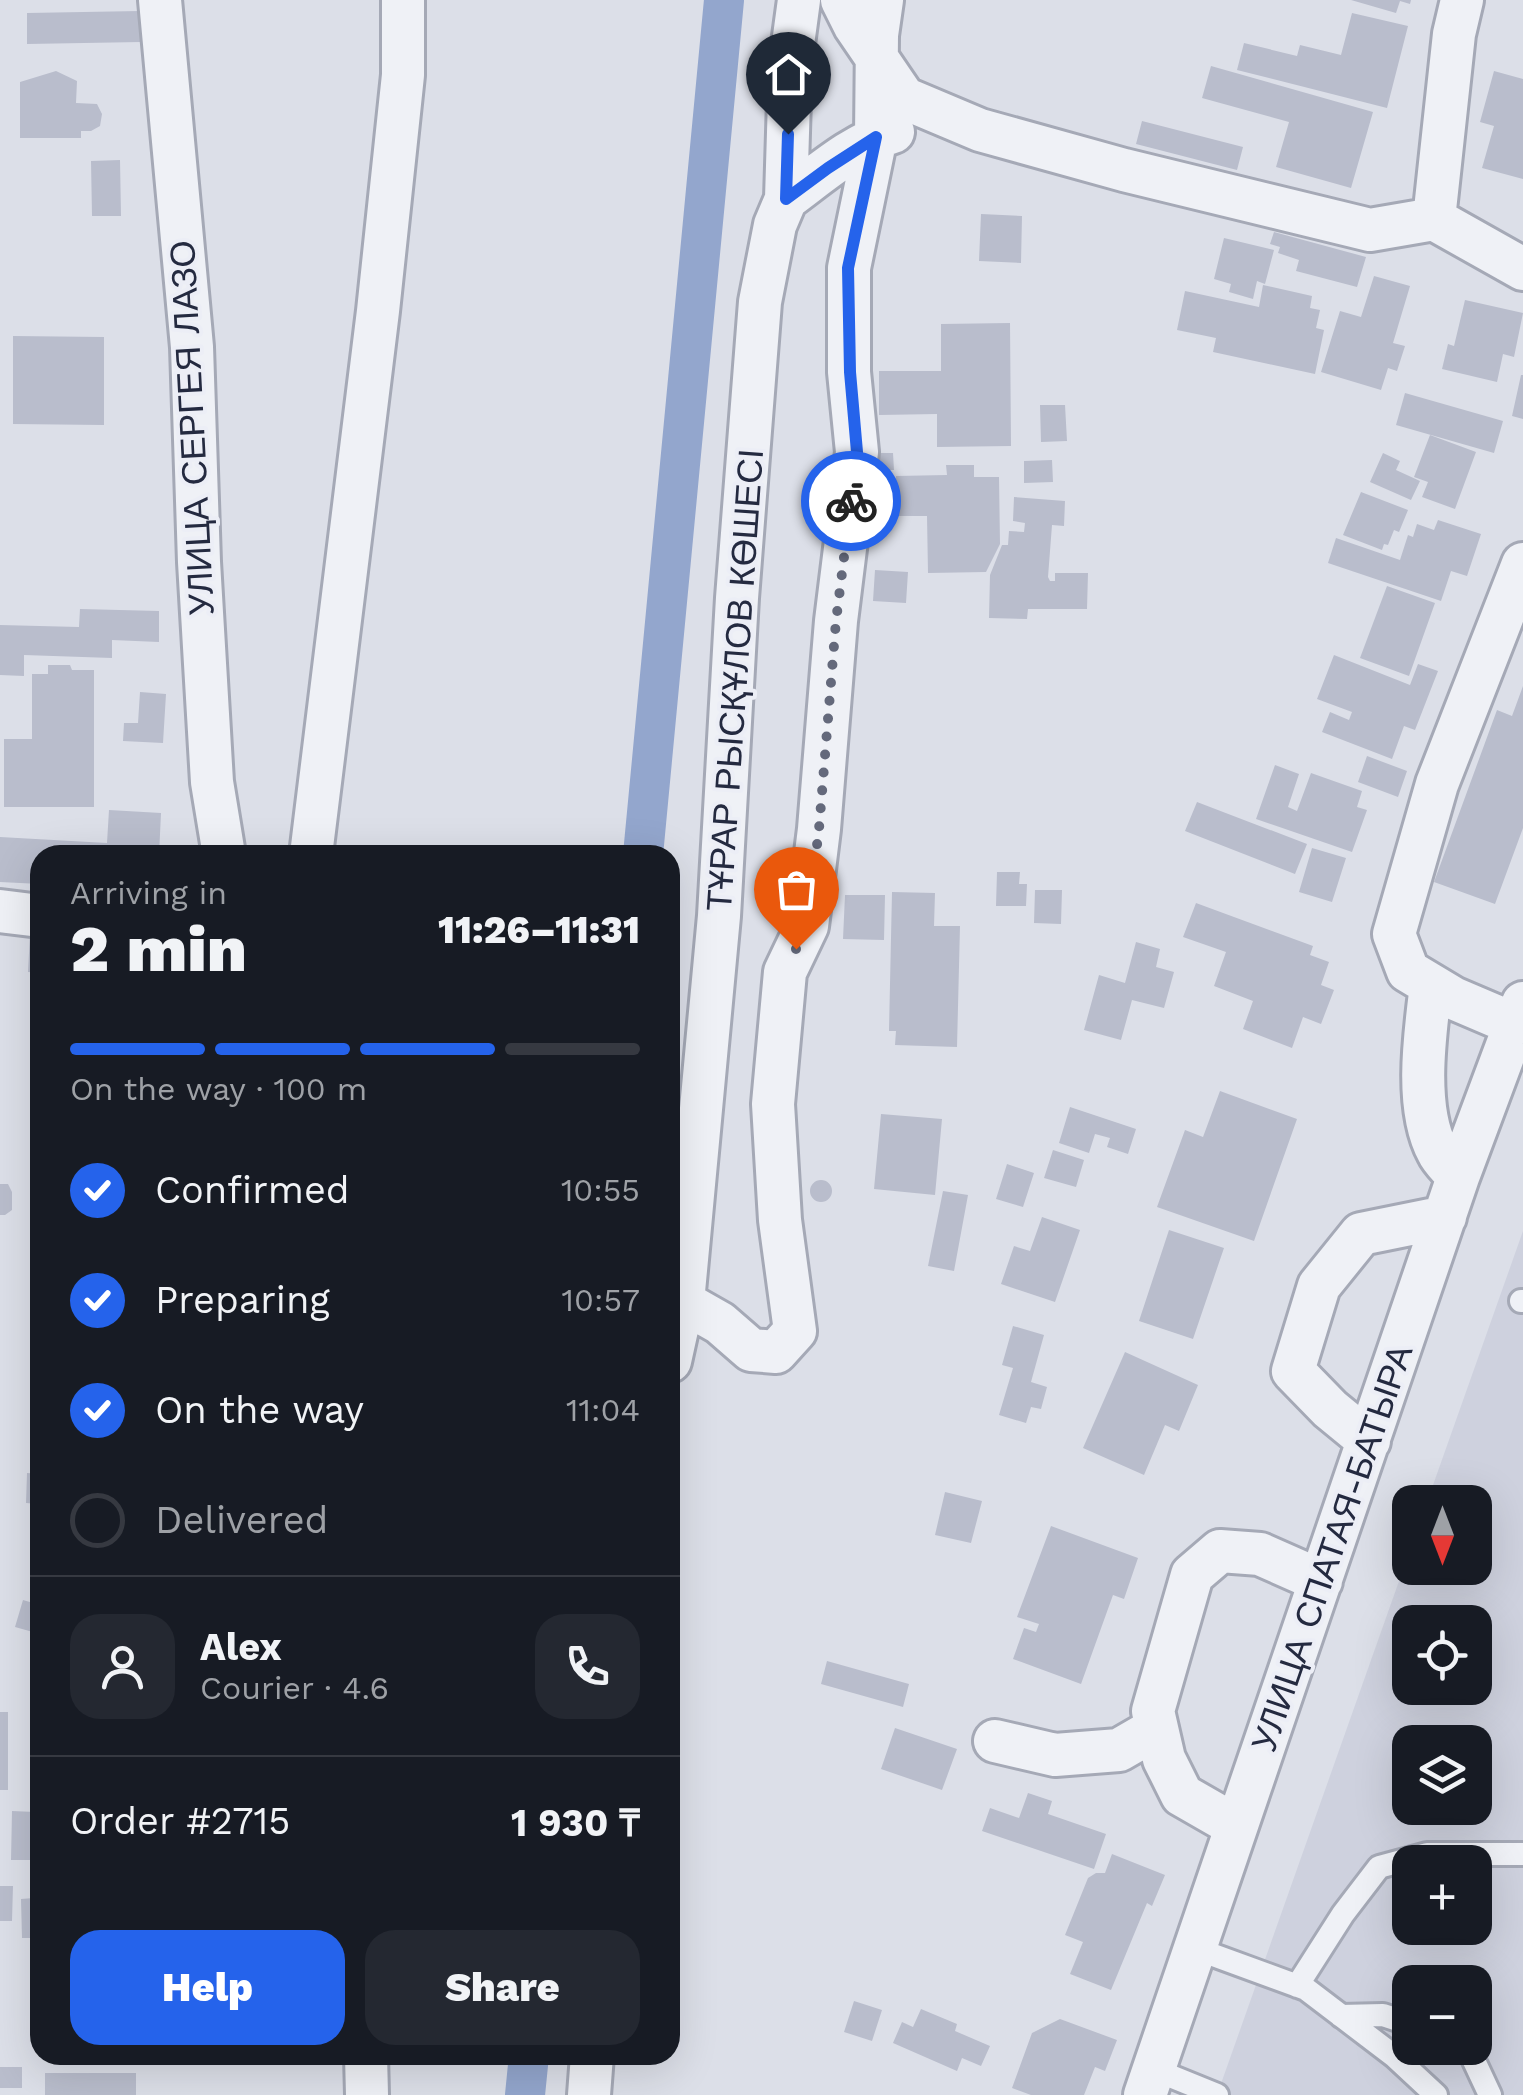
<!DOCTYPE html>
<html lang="en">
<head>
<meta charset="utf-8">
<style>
  :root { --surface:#171b24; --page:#242831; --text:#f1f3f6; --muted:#9ea1a6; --line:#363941; --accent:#2563eb }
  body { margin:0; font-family:"Work Sans",sans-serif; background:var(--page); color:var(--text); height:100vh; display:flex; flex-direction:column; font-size:38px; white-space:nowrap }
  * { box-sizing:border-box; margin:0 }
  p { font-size:32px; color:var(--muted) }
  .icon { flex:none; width:55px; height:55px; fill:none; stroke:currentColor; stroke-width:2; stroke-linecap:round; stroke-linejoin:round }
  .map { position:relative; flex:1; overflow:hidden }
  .drawer { position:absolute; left:30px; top:845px; width:650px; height:1220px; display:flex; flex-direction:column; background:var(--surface); border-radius:30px; box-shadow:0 10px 40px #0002 }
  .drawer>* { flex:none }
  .needle { width:65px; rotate:180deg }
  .controls { position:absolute; left:1392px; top:1485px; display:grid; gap:20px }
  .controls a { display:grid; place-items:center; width:100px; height:100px; border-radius:20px; background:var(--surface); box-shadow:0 10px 40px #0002; font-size:50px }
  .pin { position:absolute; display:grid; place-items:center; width:85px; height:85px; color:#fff; margin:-102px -42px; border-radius:50% 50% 50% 0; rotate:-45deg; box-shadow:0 0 10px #0007 }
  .pin .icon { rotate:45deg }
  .courier { position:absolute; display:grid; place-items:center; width:100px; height:100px; margin:-50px; border:8px solid #2563eb; border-radius:50%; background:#fff; color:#222; box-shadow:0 2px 12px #0007 }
  .head em { font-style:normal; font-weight:800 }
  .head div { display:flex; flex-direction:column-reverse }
  .head { display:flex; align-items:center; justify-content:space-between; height:170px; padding:0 40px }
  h1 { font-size:65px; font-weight:800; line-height:75px }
  .bar { display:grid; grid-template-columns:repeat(4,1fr); gap:15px 10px; align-content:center; height:120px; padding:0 40px }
  .bar i { height:12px; border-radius:8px; background:var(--line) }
  .bar .on { background:var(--accent) }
  .bar p { grid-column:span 4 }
  .line { display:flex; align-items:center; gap:25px; padding:0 40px; border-top:2px solid var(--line) }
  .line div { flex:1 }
  .round { display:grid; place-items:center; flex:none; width:105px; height:105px; border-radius:30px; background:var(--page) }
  ol { padding:0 40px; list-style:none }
  li { display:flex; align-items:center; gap:30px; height:110px }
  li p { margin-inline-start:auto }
  li .icon { padding:10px; border-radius:50%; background:var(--accent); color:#fff; stroke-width:4 }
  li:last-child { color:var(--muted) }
  li i { width:55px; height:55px; border:5px solid var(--line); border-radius:50% }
  .button { display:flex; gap:20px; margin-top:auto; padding:20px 40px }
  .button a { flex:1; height:115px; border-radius:30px; background:var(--accent); color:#fff; font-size:40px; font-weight:800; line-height:115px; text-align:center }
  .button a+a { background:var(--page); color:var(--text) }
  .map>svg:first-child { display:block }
  .built { fill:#ced1de; fill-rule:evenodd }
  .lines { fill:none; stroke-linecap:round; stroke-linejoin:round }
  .canal { stroke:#93a6cd; stroke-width:40 }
  .building { fill:#b9bdcc }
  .lane-casing { stroke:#a5a9b6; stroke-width:28 }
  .street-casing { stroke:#a5a9b6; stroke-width:48 }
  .lane { stroke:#eff1f6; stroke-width:22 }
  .street { stroke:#eff1f6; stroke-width:42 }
  .done { stroke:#64697b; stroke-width:10; stroke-dasharray:0 18 }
  .route { stroke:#2563eb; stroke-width:12 }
  .labels { text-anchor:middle; stroke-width:8; stroke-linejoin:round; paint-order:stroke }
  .street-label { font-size:35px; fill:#242a40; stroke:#eceef6 }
</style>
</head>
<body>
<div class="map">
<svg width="1523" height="2095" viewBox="0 0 1523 2095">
  <rect width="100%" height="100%" fill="#dcdfe8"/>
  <path class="built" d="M1523 1231V2095H1217L1410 1550V1568H1475V1502H1427ZM1410 1622H1475V1688H1410ZM1410 1742H1475V1808H1410ZM1410 1862H1475V1928H1410ZM1410 1982H1475V2048H1410Z"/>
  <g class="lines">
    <path class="canal" d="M643 855 724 0
      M525 2095 529 2055"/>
  </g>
  <path class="building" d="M1351 0H1411L1410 4 1400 1 1396 13Z
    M140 11 141 42 27 44V13Z
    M1352 13 1408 26 1387 108 1237 70 1244 43 1297 56 1300 45 1341 55Z
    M1211 66 1373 112 1351 188 1276 167 1289 122 1202 98Z
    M56 71 77 81 76 103 97 104 102 114 100 126 91 131H81V138H20V82Z
    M1494 71 1523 79V179L1482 168 1494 126 1480 122Z
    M1142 121 1243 147 1237 170 1136 144Z
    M120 160 121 216H92L91 161Z
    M981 214 1022 216 1021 263 979 261Z
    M1274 232 1366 257 1357 287 1296 271 1299 260 1278 253 1280 247 1270 244Z
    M1224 238 1274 250 1265 284 1257 281 1253 299 1229 292 1231 284 1214 279Z
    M1374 276 1410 286 1393 343 1405 346 1397 371 1388 368 1381 390 1321 372 1340 311 1361 317Z
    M1263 285 1312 296 1310 308 1320 310 1316 328 1324 330 1315 374 1213 352 1216 338 1177 330 1185 291 1259 307Z
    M1465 300 1523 313 1514 357 1503 354 1497 382 1442 369 1448 344 1454 346Z
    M1010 323 1011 446 937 447V414L879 415V371H941V324Z
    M13 336 104 337V425L13 424Z
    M1521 375H1523V419L1512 416Z
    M1405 393 1503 421 1494 453 1396 425Z
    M1040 405H1065L1067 441 1041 442Z
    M1430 435 1476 452 1455 509 1422 497 1428 482 1414 477Z
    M876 453H893L894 470H876Z
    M1383 453 1400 461 1396 470 1420 481 1411 500 1370 482Z
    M1052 460 1053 482 1024 483V461Z
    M946 465H974V477H999L1000 544 986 572 928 573 927 516H896V476L947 475Z
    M1361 492 1408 510 1399 532 1394 530 1388 545 1384 544 1382 550 1343 535Z
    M1014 497 1065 501 1064 526 1052 525 1048 577 1050 581H1055V573H1088L1087 609H1028L1027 619 989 618 990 575 1002 545H1008L1009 531 1024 532 1025 523 1013 521Z
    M1438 520 1481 534 1467 576 1451 571 1441 601 1328 563 1336 538 1400 560 1408 535 1413 537 1417 524 1434 530Z
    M875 570 908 572 906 603 873 601Z
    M1387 586 1435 603 1409 676 1360 658Z
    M80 609 159 611V642L112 640V658L24 655V676L0 675V625L79 627Z
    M1334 655 1410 685 1418 664 1438 671 1415 730 1404 726 1392 759 1322 732 1330 712 1349 720 1352 712 1317 699Z
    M48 665H70L72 670H94V807H4V739H32V674H48Z
    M1523 686V828L1495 904 1434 882 1497 710 1512 716Z
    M140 692 166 694 163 743 123 741 124 723H138Z
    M1367 756 1407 771 1398 797 1358 782Z
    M1275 765 1299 774 1288 807 1297 811 1311 773 1362 791 1357 807 1367 810 1352 852 1256 819Z
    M1197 802 1307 844 1295 874 1185 831Z
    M109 810 161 813 159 855H40V884L0 882V837L107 843Z
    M1312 848 1346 858 1332 902 1299 892Z
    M997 872H1020L1019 884H1027L1026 906H996Z
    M1035 890H1062L1061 924 1034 923Z
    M892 892 935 893 934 926H960L957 1047 895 1045 896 1031H889Z
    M845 895H885L884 940 843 939Z
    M1196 903 1313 946 1310 955 1329 962 1321 985 1334 990 1321 1024 1303 1017 1292 1048 1243 1029 1253 1001 1214 986 1226 952 1183 937Z
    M30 934H40V973L28 972Z
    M1136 942 1160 949 1156 967 1174 972 1164 1008 1132 1000 1121 1040 1084 1030 1099 975 1125 983Z
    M1220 1091 1297 1119 1254 1241 1157 1207 1185 1130 1203 1137Z
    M1070 1107 1136 1129 1128 1154 1107 1147 1110 1138 1095 1134 1089 1153 1059 1143Z
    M881 1114 942 1119 935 1195 874 1189Z
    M1053 1150 1084 1160 1076 1187 1044 1178Z
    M1007 1164 1034 1173 1023 1207 996 1199Z
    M810 1191a11 11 0 1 1 22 0a11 11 0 1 1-22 0Z
    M0 1184H8L12 1192V1210L5 1215H0Z
    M943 1191 968 1195 954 1271 928 1266Z
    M1042 1217 1080 1230 1055 1302 1001 1284 1014 1246 1030 1251Z
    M1169 1230 1224 1248 1193 1339 1139 1321Z
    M1013 1326 1044 1335 1031 1382 1047 1387 1041 1409 1031 1407 1026 1423 999 1415 1013 1368 1002 1365Z
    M33 1336H40V1391L31 1390Z
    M1125 1352 1198 1385 1179 1431 1165 1425 1144 1475 1083 1448Z
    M27 1473 40 1474V1504L26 1503Z
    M945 1492 982 1501 971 1543 935 1535Z
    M1051 1526 1138 1558 1124 1599 1113 1595 1081 1684 1013 1659 1024 1628 1036 1632 1039 1624 1017 1617Z
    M23 1600 40 1605V1634L15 1627Z
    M827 1661 909 1684 903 1707 821 1684Z
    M0 1712H8V1790H0Z
    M895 1728 957 1749 942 1790 881 1769Z
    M1028 1793 1052 1801 1048 1814 1106 1834 1094 1869 982 1831 990 1808 1019 1818Z
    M35 1801 40 1802V1879L33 1878 34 1860H11L12 1811 35 1812Z
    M1112 1854 1165 1875 1152 1906 1147 1903 1111 1990 1070 1974 1083 1942 1065 1935 1088 1878 1096 1873H1105Z
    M33 1884H40V1938H22L21 1899 34 1898Z
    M0 1886H13L12 1921H0Z
    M854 2001 882 2010 872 2041 844 2032Z
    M921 2009 957 2024 955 2031 990 2046 981 2066 962 2058 957 2071 893 2043 902 2022 913 2027Z
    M1060 2019 1117 2040 1105 2071 1095 2067 1084 2095H1031L1012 2088 1032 2033Z
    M0 2067H22V2088H0Z
    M45 2073H136V2095H45Z"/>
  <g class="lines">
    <g class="lane-casing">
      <path id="lane" d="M1521 1301H1523
        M1194 1948 1306 1989 1394 2056 1436 2095
        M1297 1986 1343 1914 1379 1867 1427 1854H1523
        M1341 2016 1383 2015 1410 2024
        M1463 2048 1469 2050 1490 2095
        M1153 2069 1217 2095"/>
    </g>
    <g class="street-casing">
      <path id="street" d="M160 0 192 347 199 562 212 782 224 855
        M842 0 855 26 904 98 980 130 1124 170 1370 230 1434 219
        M786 199C819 175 853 144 893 132
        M1434 219 1454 34 1462 0
        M1434 219 1523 269
        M311 855 378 311 403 75V0
        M0 911 40 916
        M1431 985C1425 1033 1414 1108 1438 1152 1442 1161 1452 1169 1458 1177
        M1514 1024 1453 998 1408 971 1394 934 1437 784 1523 564
        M683 1302 720 1323 751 1350 776 1352 795 1331 780 1220 773 1104 785 972 807 926 819 829 836 621 857 452 849 372V268L876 137 877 35 882 0
        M670 1361 683 1302 719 916 737 598 760 302 775 225 786 199 790 66 799 0
        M1369 1441 1330 1409 1293 1371 1319 1286 1361 1234 1445 1217
        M995 1741 1055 1755 1119 1750 1157 1728
        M1236 1826 1182 1795 1164 1759 1153 1711 1192 1575 1220 1551 1260 1554 1321 1581
        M366 2055 367 2095
        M589 2095 592 2055
        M1145 2095 1458 1177 1523 1003"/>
    </g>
    <use href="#lane" class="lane"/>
    <use href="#street" class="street"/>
  </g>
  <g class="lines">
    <path class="done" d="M796 949 807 926 819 829 836 621 851 501"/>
    <path class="route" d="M788 134 786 199 828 168 876 137 848 268 850 372 857 452 851 501"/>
  </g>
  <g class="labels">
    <g class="street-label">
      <text transform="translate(192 428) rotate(-93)" y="12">УЛИЦА СЕРГЕЯ ЛАЗО</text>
      <text transform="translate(735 680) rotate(-86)" y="12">ТҰРАР РЫСҚҰЛОВ КӨШЕСІ</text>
      <text transform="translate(1332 1548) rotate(-71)" y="12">УЛИЦА СПАТАЯ-БАТЫРА</text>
    </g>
  </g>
</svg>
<div class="controls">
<a><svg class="needle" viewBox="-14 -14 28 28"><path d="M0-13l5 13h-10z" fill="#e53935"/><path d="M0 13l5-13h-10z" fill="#9ea1a6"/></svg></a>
<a><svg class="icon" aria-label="locate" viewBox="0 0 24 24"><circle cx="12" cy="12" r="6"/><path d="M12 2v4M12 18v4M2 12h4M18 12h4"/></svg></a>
<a><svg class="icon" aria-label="layers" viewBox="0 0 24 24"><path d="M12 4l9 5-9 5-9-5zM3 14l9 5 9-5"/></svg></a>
<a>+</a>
<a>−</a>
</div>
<div class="pin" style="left:796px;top:949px;background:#ea580c"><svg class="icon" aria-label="bag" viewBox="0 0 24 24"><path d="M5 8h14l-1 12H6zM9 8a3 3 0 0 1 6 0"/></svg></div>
<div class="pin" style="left:788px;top:134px;background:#1f2937"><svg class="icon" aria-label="home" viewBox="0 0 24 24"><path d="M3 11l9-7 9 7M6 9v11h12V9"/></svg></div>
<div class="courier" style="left:851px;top:501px"><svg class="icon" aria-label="bike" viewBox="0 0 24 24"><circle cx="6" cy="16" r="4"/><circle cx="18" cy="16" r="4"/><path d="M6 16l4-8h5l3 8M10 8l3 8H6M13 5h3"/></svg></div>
<section class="drawer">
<div class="head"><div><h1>2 min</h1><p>Arriving in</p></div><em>11:26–11:31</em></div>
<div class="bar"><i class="on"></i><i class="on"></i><i class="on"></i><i></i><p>On the way · 100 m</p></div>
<ol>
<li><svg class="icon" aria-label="check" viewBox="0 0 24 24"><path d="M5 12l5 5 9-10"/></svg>Confirmed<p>10:55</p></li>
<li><svg class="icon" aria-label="check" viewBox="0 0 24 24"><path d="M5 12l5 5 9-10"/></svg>Preparing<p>10:57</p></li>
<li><svg class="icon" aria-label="check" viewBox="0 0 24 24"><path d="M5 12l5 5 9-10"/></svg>On the way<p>11:04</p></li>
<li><i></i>Delivered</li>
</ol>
<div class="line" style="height:180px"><a class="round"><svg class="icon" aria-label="person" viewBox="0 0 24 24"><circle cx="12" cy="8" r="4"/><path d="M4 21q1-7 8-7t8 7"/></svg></a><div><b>Alex</b><p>Courier · 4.6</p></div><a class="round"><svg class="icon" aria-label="phone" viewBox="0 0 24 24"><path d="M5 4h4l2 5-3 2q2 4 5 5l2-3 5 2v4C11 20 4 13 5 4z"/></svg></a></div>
<div class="line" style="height:130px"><div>Order #2715</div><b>1 930 ₸</b></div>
<div class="button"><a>Help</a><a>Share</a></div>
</section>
</div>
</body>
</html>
